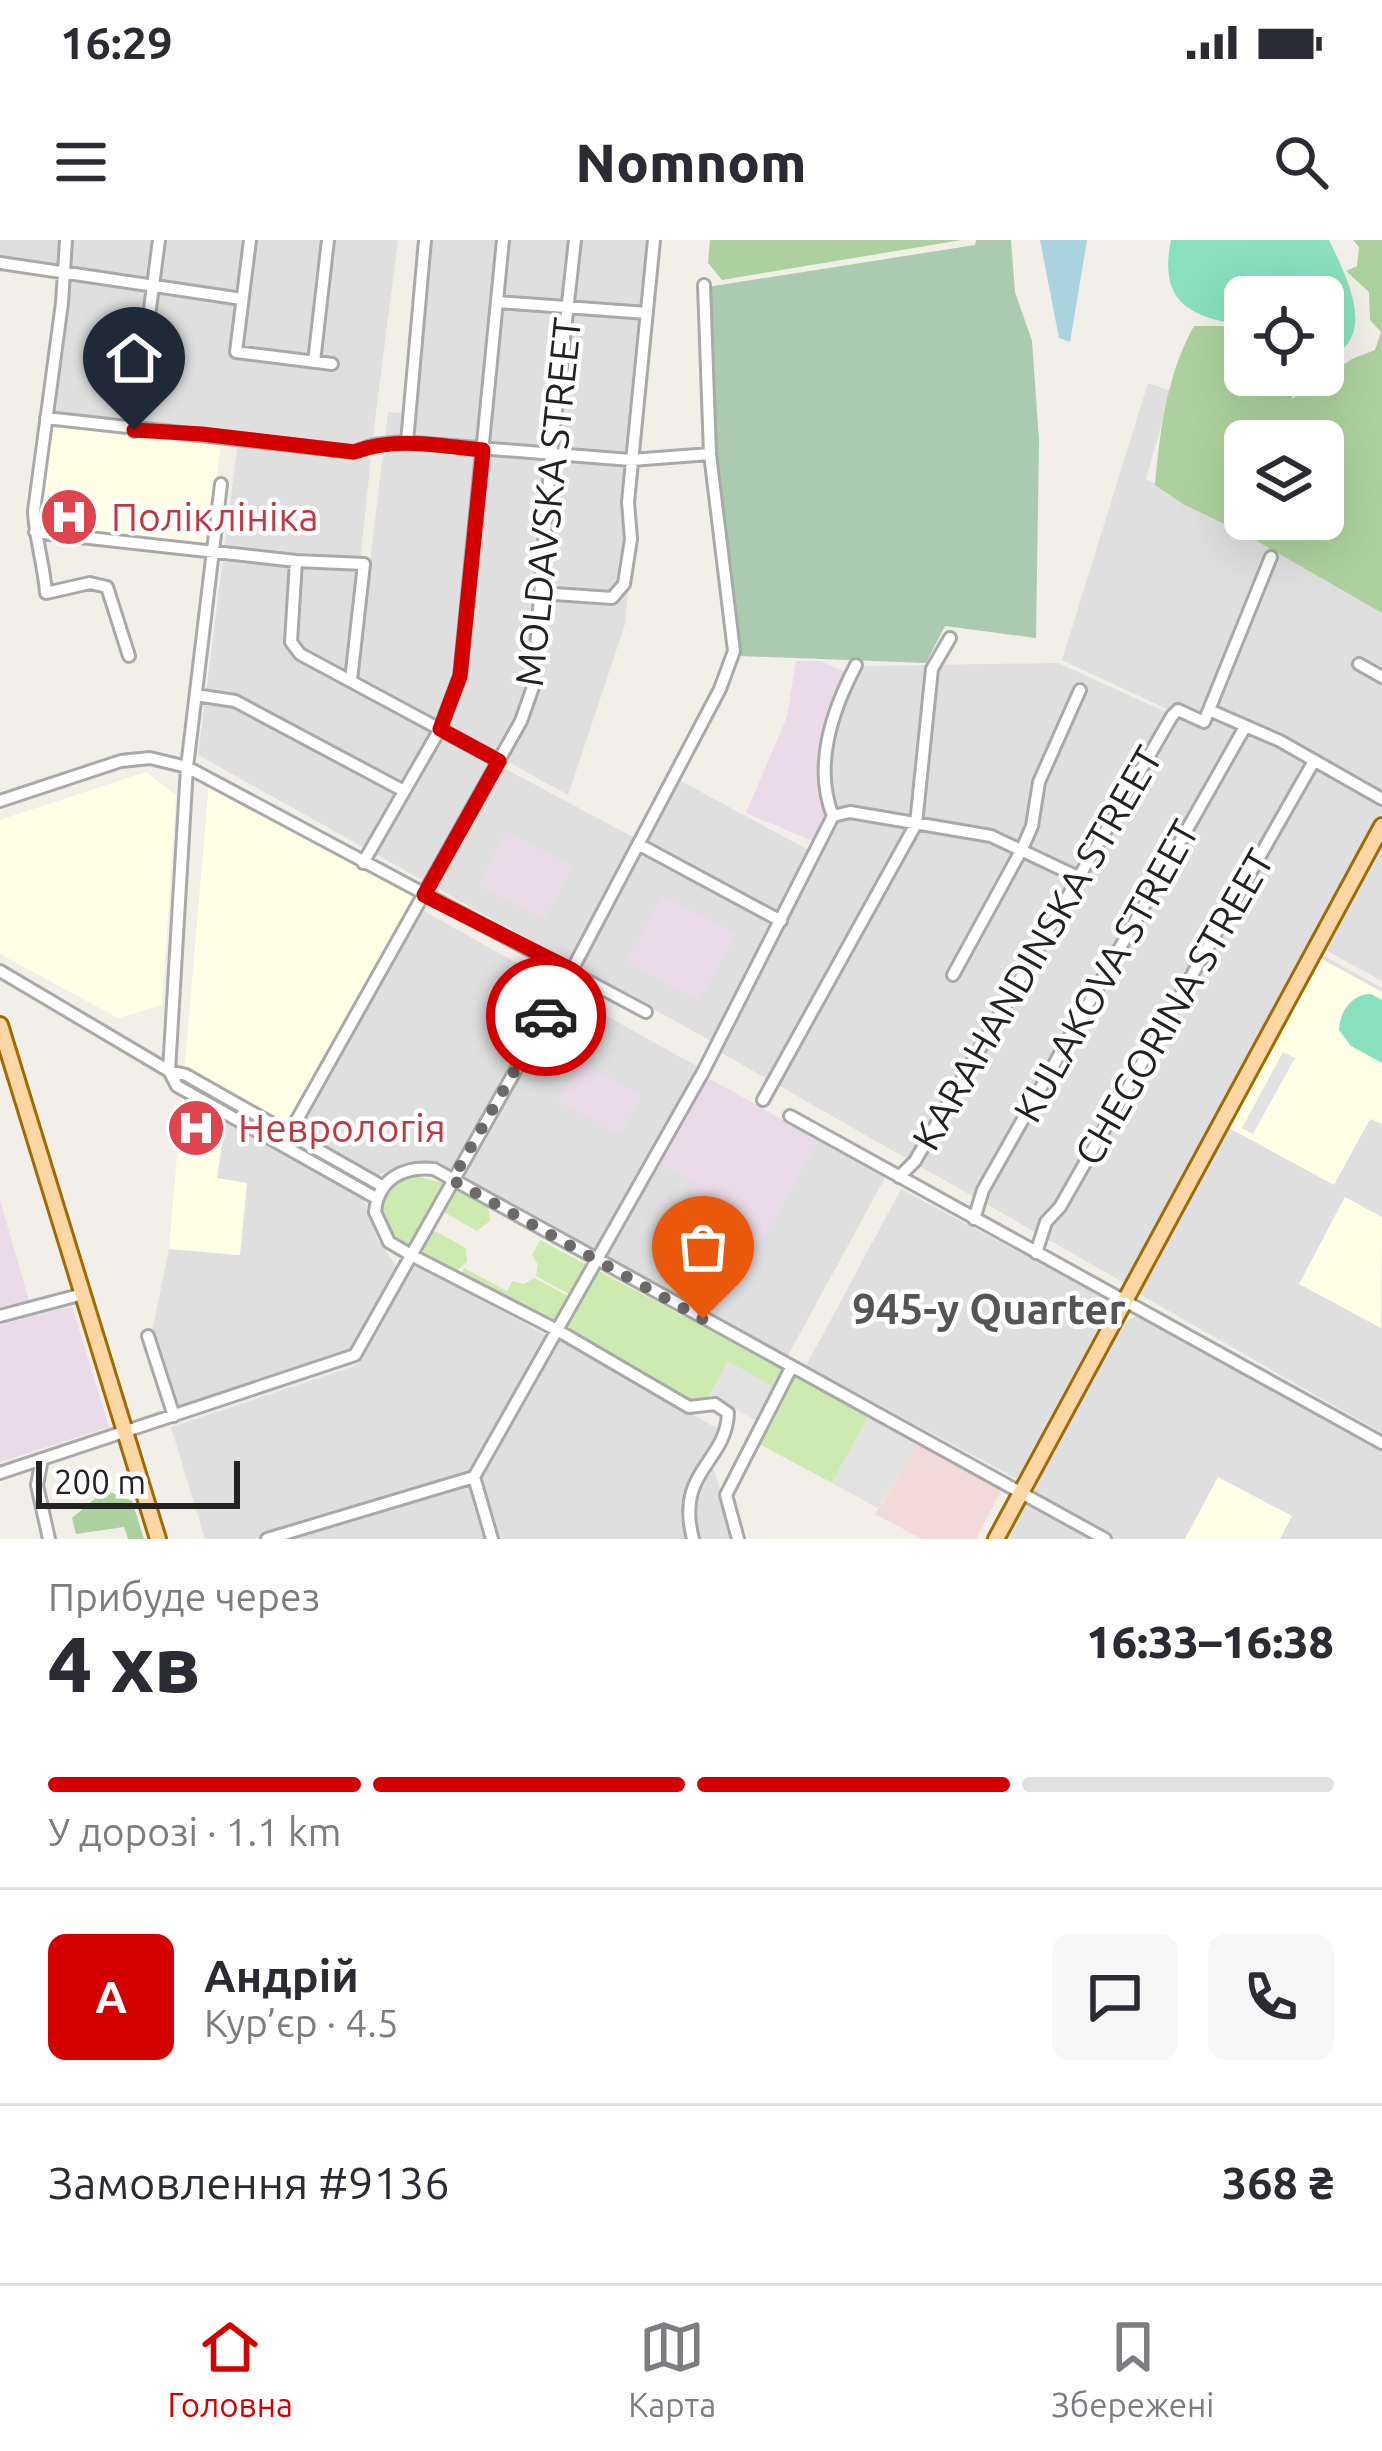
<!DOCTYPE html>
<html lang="uk">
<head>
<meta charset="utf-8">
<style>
  :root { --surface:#fff; --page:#f7f7f7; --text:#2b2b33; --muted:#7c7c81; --line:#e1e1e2; --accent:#d40000 }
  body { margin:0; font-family:Ubuntu,sans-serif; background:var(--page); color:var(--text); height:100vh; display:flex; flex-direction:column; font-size:45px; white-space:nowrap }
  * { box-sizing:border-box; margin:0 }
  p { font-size:39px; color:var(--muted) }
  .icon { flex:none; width:66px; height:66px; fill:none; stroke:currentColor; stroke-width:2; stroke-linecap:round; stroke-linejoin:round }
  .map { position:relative; height:1299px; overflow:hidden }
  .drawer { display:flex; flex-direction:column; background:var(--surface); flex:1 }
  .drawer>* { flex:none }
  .tools { position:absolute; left:1224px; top:36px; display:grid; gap:24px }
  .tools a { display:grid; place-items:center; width:120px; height:120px; border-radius:18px; background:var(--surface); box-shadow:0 12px 48px #0002; font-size:60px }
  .scale { position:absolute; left:36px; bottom:30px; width:204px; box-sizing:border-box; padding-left:12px; border:6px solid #222; border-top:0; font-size:33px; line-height:42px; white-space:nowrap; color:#222; -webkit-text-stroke:9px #fff; paint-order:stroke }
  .pin { position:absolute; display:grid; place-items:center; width:102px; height:102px; color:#fff; margin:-123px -51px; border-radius:50% 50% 50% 0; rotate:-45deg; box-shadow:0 0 12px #0007 }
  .pin .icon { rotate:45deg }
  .courier { position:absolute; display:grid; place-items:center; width:120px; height:120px; margin:-60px; border:9px solid #d40000; border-radius:50%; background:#fff; color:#222; box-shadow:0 3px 15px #0007 }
  .summary em { font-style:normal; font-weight:800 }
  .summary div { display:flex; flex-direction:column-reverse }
  .summary { display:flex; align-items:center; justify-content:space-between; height:204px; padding:0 48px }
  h1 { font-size:78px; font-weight:800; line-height:90px }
  .bar { display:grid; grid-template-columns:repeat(4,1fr); gap:18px 12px; align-content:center; height:144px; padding:0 48px }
  .bar i { height:15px; border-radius:9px; background:var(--line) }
  .bar .current { background:var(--accent) }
  .bar p { grid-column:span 4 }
  .line { display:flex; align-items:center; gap:30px; padding:0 48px; border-top:3px solid var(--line) }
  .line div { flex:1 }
  .round { display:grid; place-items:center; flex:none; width:126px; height:126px; border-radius:18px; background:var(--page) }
  .status { display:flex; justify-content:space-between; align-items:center; height:84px; padding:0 60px; background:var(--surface); direction:ltr }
  .status svg { height:33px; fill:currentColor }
  header { display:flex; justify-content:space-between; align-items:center; height:156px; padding:0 48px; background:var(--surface); font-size:54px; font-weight:800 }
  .tabs { display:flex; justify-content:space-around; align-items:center; height:168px; border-top:3px solid var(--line); background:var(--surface); font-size:33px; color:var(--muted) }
  .tabs a { display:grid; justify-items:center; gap:6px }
  .tabs .current { color:var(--accent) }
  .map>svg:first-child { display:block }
  .residential { fill:#e0dfdf }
  .commercial { fill:#f2dad9 }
  .industrial { fill:#ebdbe8 }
  .education { fill:#ffffe5 }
  .grass { fill:#cdebb0 }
  .forest { fill:#add19e; fill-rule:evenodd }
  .cemetery { fill:#aacbaf }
  .pitch { fill:#88e0be }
  .parking { fill:#e2e2e2 }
  .water { fill:#aad3df }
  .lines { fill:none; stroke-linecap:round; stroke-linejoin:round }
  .minor-casing { stroke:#a9a9a9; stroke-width:16 }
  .major-casing { stroke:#a06b00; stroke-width:20 }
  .minor { stroke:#fff; stroke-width:10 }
  .major { stroke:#fcd6a4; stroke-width:14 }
  .done { stroke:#6b6a68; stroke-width:12; stroke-dasharray:0 21.6 }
  .route { stroke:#d40000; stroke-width:15 }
  .labels { text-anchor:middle; stroke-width:9; stroke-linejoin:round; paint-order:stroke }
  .street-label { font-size:39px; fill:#222; stroke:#fff }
  .health-label { font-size:39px; fill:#be3a42; stroke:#fff; text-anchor:start }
  .neighbourhood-label { font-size:42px; font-weight:bold; fill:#555; stroke:#fff }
</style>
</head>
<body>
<div class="status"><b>16:29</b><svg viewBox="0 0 49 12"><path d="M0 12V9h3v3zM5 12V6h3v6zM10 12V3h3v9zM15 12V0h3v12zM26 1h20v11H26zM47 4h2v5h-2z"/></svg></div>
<header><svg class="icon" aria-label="menu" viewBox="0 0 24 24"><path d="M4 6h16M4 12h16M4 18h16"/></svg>Nomnom<svg class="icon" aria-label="search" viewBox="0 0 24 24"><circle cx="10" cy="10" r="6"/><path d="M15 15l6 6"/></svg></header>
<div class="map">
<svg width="1382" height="1299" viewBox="0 0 1382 1299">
  <rect width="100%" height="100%" fill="#f2efe9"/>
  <path class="residential" d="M0 0H398L371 212 50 176 60 36 0 22Z
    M430 0H661L625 384 568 555 356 438 388 172 413 174Z
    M1148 143 1171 151 1146 239 1213 271 1382 363V556L1207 467 1199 484 1062 420Z
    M238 201 371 218 347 444 646 604 679 540 812 612 711 801 198 515Z
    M1058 423 1203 489 1210 475 1281 504 1382 562V574L1126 1044 720 812 837 583 825 531 835 486 862 426Z
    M1382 593V741L1320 707Z
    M422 670 554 744 451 930 414 922 375 936 298 892Z
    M1317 712 1382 748V1193L1139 1054Z
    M566 753 698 827 595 1013 463 940Z
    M225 883 363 958 377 998 396 1026 351 1110 174 1169 151 1097 169 1009 239 1015 247 943 217 939Z
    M818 899 886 936 786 1119 606 1019 659 922 698 943 688 961 761 1002Z
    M901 949 1112 1062 1017 1239 806 1126Z
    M415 1023 549 1097 470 1233 253 1299H205L171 1187 357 1125Z
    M1139 1075 1382 1208V1299H1001L1121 1083Z
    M559 1098 720 1190 709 1212 734 1299H497L479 1237Z
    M470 1245 486 1299H288Z"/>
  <path class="commercial" d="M919 1202 1002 1249 976 1299H922L875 1274Z"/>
  <path class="industrial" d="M796 421H821L846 432 818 530 827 580 815 602 746 573 787 477Z
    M506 592 572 626 545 679 479 645Z
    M662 655 735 694 699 761 627 721Z
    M579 822 641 856 620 895 558 861Z
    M706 837 818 899 761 1003 687 962 697 943 659 922Z
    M0 960 30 1064 0 1071Z
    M72 1066 109 1187 0 1222V1085Z"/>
  <path class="education" d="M50 181 221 200 208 305 37 283Z
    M146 532 176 555 162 765 118 778 0 714V580Z
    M209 543 417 655 289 885 229 854 217 938 247 943 240 1015 169 1009Z
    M1320 718 1382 752V884L1370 879 1334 945 1229 888Z
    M1345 957 1382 977 1381 1088 1299 1044Z
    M1218 1237 1292 1276 1280 1299H1185Z"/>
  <path class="grass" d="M408 934 446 944 411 1006 391 993 381 966 394 943Z
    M458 949 488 966 490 981 477 991 445 973 443 966 451 952Z
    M435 991 466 1008 467 1022 454 1033 422 1015 420 1007 428 993Z
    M540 1000 585 1024 569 1054 536 1036 538 1025 532 1015Z
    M464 1028 507 1051 512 1041 524 1044 534 1038 568 1056 554 1083 462 1033Z
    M595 1029 869 1175 832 1243 752 1200 779 1150 728 1122 702 1168 563 1090Z"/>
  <path class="forest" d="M710 0H962L722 40 708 23Z
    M1353 0H1382V373L1243 293 1183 264 1155 245C1160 190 1167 134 1194 86H1222L1245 94V135H1293L1292 159 1352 119 1375 110 1381 92 1370 80 1369 52 1346 31 1357 26 1359 7ZM1245 201H1323V279H1245Z
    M105 1250 132 1261 144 1299H128L124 1287 76 1294 72 1278Z"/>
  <path class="cemetery" d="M976 0H1011L1015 52 1032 101 1039 200 1036 398 945 386 926 423 739 416 713 221 707 47 975 5Z"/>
  <path class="pitch" d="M1171 0H1329C1348 40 1380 100 1323 121V57H1245V86C1191 77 1158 64 1171 0Z
    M1371 754 1382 760V823L1351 806 1339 790C1340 771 1352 754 1371 754Z"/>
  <path class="parking" d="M1283 812 1295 818 1253 894 1242 888Z
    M728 1121 779 1150 761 1183 710 1155Z
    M869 1175 919 1202 878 1268 832 1243Z"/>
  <path class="water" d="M1040 0H1087L1070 102 1059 98Z"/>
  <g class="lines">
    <g class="minor-casing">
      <path id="minor" d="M66 0 62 63 34 271C35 299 44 324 46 353L90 343 107 347 129 416
        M250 0 236 112 332 124
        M0 23 242 59
        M497 62 647 73
        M314 122 328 0
        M46 178 354 212 374 205 403 202 631 220 710 214
        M134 191 159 0
        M407 202 425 0
        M221 244 187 527 169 831 177 846 376 958
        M35 292 296 321 364 324 351 440
        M296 321 291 402 300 414 499 521
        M540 353 612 358 624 344 631 299 628 262 654 0
        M1359 424 1382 437
        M196 455 235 461 404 551
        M1209 470 1280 501 1382 559
        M0 561 121 521 150 518 187 527 646 772
        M833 576 850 572 991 596 1078 637
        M638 604 781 681
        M363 623 440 489 460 436 503 0
        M0 731 169 831 186 835 382 946
        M953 735 1022 609 1032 586 1039 542 1080 450
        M763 860 916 584 932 429 950 398
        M790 876 1382 1203
        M289 894 521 481 533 447 551 215 575 0
        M899 937 915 921 1172 476 1178 470 1204 482 1271 317
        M974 979 983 950 1245 487
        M1036 1013 1046 982 1060 967 1314 521
        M0 1076 83 1054
        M148 1096 174 1176
        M42 1219 37 1245 49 1299
        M0 1233 355 1115 572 730 720 449 734 411 710 214 704 45
        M474 1237 492 1299
        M267 1299 474 1237 703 832 833 576C813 526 832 471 856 425
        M693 1299C675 1230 726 1224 728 1173L715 1164 689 1167 557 1090 411 1015 389 1002 375 972C378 939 403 926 434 929L1105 1299
        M738 1299 726 1255 791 1128"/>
    </g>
    <g class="major-casing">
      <path id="major" d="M0 785 158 1299
        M996 1299 1382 586"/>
    </g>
    <use href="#minor" class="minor"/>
    <use href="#major" class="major"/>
  </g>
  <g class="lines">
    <path class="done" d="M546 776 452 940 703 1079"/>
    <path class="route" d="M134 190 202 194 354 212C396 196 439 206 483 210L460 436 440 489 499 521 424 655 572 730 546 776"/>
  </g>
  <defs>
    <g id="hospital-disc" transform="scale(3)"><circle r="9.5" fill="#e0444e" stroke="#fff"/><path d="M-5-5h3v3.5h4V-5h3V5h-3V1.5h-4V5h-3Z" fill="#fff"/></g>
  </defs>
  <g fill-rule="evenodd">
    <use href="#hospital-disc" x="69" y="277"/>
    <use href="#hospital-disc" x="196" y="888"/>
  </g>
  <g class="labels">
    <g class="street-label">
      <text transform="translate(548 262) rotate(-84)" y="14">MOLDAVSKA STREET</text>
      <text transform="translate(1037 708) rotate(-60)" y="14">KARAHANDINSKA STREET</text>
      <text transform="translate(1106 731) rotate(-61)" y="14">KULAKOVA STREET</text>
      <text transform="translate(1174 767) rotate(-60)" y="14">CHEGORINA STREET</text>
    </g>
    <g class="health-label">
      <text x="111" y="291">Поліклініка</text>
      <text x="238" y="902">Неврологія</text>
    </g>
    <g class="neighbourhood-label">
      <text x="989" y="1084">945-y Quarter</text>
    </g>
  </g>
</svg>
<div class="tools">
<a><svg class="icon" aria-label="locate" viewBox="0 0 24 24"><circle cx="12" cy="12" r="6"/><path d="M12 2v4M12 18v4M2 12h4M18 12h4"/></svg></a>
<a><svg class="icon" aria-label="layers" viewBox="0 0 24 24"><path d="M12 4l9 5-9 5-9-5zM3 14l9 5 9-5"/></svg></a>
</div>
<div class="scale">200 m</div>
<div class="pin" style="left:703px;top:1079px;background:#ea580c"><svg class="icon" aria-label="bag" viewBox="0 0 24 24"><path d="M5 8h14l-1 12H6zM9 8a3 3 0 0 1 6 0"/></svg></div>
<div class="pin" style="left:134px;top:190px;background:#1f2937"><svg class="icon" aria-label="home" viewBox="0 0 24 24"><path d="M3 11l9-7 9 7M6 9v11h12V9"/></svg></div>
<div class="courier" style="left:546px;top:776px"><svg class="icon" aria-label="car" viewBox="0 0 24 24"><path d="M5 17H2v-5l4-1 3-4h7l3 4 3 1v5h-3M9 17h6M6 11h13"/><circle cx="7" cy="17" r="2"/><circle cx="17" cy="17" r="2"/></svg></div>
</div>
<section class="drawer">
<div class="summary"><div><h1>4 хв</h1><p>Прибуде через</p></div><em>16:33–16:38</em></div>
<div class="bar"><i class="current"></i><i class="current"></i><i class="current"></i><i></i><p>У дорозі · 1.1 km</p></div>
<div class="line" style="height:216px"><b class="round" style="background:var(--accent);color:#fff">А</b><div><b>Андрій</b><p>Кур’єр · 4.5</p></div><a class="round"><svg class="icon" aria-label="chat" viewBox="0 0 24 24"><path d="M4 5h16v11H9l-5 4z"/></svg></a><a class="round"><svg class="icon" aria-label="phone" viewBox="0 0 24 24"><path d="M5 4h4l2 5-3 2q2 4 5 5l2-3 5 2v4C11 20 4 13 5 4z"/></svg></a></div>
<div class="line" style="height:156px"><div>Замовлення #9136</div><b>368 ₴</b></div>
</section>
<nav class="tabs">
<a class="current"><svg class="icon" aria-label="home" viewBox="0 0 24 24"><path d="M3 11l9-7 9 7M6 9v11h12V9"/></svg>Головна</a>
<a><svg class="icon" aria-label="map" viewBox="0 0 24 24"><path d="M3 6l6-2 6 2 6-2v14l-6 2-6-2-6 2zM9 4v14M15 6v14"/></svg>Карта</a>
<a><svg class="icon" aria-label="saved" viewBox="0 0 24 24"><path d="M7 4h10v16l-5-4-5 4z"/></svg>Збережені</a>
</nav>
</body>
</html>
